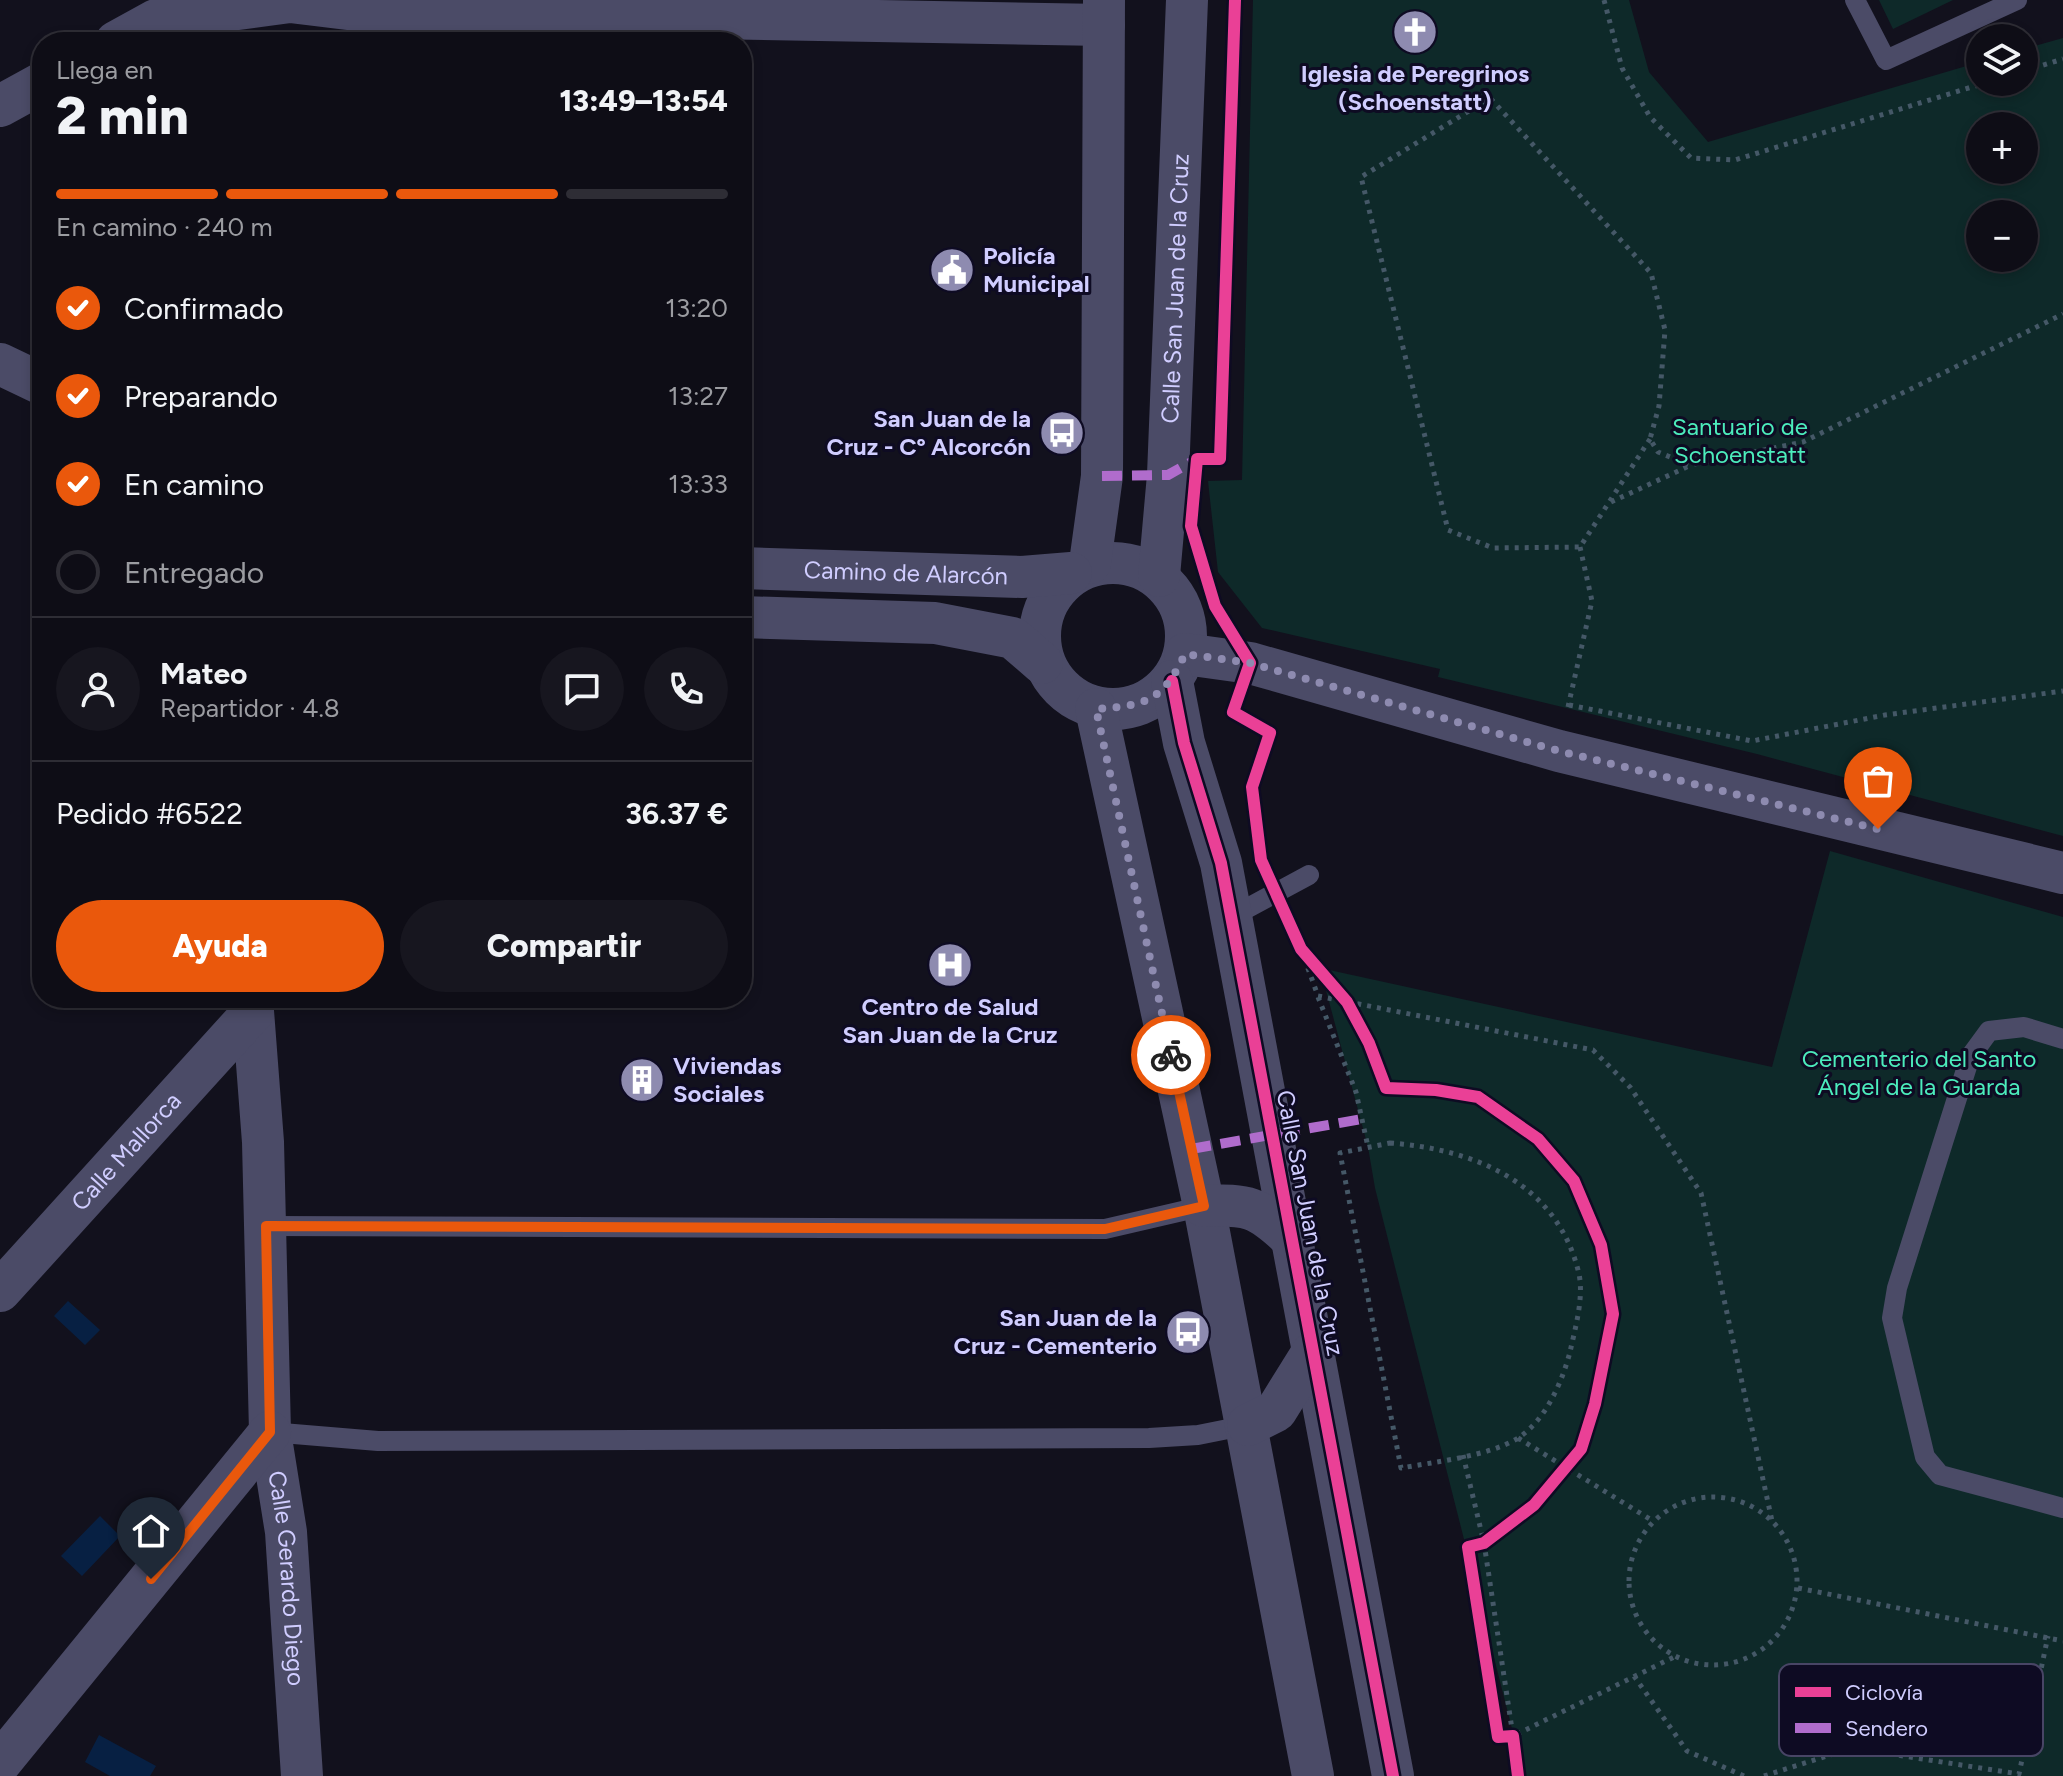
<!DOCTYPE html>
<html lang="es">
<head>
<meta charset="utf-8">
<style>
  :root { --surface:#0e0d16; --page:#17161f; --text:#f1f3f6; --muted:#9b9ca1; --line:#2e2d35; --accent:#ea580c }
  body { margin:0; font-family:Figtree,sans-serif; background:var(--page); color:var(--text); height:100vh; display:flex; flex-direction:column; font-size:30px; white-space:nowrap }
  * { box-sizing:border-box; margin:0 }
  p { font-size:26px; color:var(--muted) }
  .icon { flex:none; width:44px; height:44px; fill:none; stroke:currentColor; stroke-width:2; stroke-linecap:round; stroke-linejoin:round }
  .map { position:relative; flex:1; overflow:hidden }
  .side { position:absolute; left:32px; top:32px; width:720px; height:976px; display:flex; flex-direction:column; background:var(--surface); border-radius:32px; box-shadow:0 4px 12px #0003,0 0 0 2px var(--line) }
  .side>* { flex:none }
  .buttons { position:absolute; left:1966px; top:24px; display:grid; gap:16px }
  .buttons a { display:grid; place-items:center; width:72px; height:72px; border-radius:50%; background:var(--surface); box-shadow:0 4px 12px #0003,0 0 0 2px var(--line); font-size:40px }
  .pin { position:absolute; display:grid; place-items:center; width:68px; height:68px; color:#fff; margin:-82px -34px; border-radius:50% 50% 50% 0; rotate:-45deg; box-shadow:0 0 8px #0007 }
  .pin .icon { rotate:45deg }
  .courier { position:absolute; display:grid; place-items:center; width:80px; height:80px; margin:-40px; border:6px solid #ea580c; border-radius:50%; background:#fff; color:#222; box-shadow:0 2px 10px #0007 }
  .summary em { font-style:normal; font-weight:800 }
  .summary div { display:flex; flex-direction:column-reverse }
  .summary { display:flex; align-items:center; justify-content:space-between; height:136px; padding:0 24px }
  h1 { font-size:52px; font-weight:800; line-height:60px }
  .bar { display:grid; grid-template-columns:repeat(4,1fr); gap:12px 8px; align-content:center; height:96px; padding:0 24px }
  .bar i { height:10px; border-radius:6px; background:var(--line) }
  .bar .on { background:var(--accent) }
  .bar p { grid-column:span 4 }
  .line { display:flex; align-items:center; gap:20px; padding:0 24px; border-top:2px solid var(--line) }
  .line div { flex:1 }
  .round { display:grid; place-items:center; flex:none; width:84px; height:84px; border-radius:42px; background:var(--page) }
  ol { padding:0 24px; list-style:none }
  li { display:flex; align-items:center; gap:24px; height:88px }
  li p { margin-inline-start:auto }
  li .icon { padding:8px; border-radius:50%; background:var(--accent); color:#fff; stroke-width:4 }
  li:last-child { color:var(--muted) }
  li i { width:44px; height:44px; border:4px solid var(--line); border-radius:50% }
  .button { display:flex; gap:16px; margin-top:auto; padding:16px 24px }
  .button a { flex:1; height:92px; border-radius:48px; background:var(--accent); color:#fff; font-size:32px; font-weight:800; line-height:92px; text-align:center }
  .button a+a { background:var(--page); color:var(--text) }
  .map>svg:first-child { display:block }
  .green { fill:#0e2929; fill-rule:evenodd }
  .water { fill:#072043 }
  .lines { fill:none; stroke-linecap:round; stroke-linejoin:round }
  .path { stroke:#455867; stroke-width:5; stroke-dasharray:4 6; stroke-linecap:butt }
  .lane { stroke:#4b4b67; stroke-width:20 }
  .street { stroke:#4b4b67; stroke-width:42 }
  .quiet { stroke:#b06ccc; stroke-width:10; stroke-dasharray:20 10; stroke-linecap:butt }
  .cycleway-casing { stroke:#0e0b23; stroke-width:17 }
  .cycleway { stroke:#ea4096; stroke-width:12 }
  .done { stroke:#8e8bb0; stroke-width:8; stroke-dasharray:0 14.4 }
  .route { stroke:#ea580c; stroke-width:10 }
  .labels { text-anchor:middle; stroke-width:6; stroke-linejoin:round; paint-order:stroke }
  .poi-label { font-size:24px; font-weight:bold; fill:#d0cdff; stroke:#0e0b23 }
  .street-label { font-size:24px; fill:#d0cdff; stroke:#0e0b23 }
  .park-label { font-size:24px; fill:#4cecbc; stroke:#0e0b23 }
  .key { fill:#0e0b23; stroke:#484565; stroke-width:2 }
  .key-label { font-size:22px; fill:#d0cdff }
</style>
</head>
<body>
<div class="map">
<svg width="2063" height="1776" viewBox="0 0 2063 1776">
  <rect width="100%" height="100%" fill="#12111d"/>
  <path class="green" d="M1253 0H1629L1649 72 1708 142 1980 62V82H2024V49L2063 38V836L1757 754 1438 677 1440 669 1262 628 1218 572 1208 481 1242 480ZM2024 126V170H1980V126ZM1980 214H2024V258H1980Z
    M1879 0H1953L1893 29Z
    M1830 851 2063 917V1776H1524L1375 1188 1368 1147 1320 968 1772 1067Z"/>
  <path class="water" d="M68 1301 100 1330 85 1345 54 1316Z
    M100 1516 120 1536 82 1576 61 1556Z
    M99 1735 156 1766 150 1776H110L85 1762Z"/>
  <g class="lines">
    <path class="path" d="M1604 0 1622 68 1650 117 1691 158 1735 160 1988 82
      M2024 71 2063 59
      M1650 439 1580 547 1493 548 1448 530 1361 177 1490 98 1651 273 1665 330 1659 406 1650 439 1658 452 1690 465 1803 442 2063 314
      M1611 502 1689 466
      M1569 705 1752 741 1885 715 2063 691
      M1568 707 1592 601 1580 547
      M1301 949 1318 996 1593 1050 1630 1087 1701 1193 1772 1521
      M1318 997 1356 1092 1368 1147
      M1390 1143C1474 1149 1558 1183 1579 1274 1584 1298 1575 1329 1570 1352 1562 1382 1546 1420 1518 1438 1490 1456 1434 1462 1401 1468L1340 1153Z
      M1518 1438 1653 1521
      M1463 1455 1484 1543 1513 1736 1674 1657
      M1629 1581a84 84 0 1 1 168 0a84 84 0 1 1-168 0Z
      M1798 1588 2063 1641
      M1634 1676 1687 1751 1744 1776
      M1764 1776 1852 1748 2019 1774 2048 1636"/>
    <path class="lane" d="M1855 0 1886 60 2017 0
      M1231 917 1309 875
      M2063 1039 2024 1027 1989 1031 1970 1057 1897 1288 1892 1318 1925 1457 1940 1475 2063 1508
      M266 1226 1105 1229 1204 1206
      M270 1432 378 1441 1149 1438 1198 1435 1248 1425"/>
    <g class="street">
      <path d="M116 42 156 20 290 2 372 12 1104 25"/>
      <path d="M0 106 42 83"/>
      <path d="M0 364 42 384"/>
      <circle cx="1113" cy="636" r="73"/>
      <path d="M1090 563 1102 476 1104 0"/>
      <path id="s1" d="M742 568 1022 577 1071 573"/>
      <path id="s2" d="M1159 576 1168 475 1187 0"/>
      <path d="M742 617 935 623 1013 638 1042 663"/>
      <path d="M1185 654 1250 663 1559 751 2063 873"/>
      <path d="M1172 681 1184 743 1221 863 1393 1776"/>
      <path d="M1096 709 1204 1206 1313 1776"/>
      <path id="s3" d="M252 998 263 1142 270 1432 286 1532 302 1776"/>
      <path d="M1204 1206C1248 1204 1258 1207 1290 1237"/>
      <path id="s4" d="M0 1291 253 1012"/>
      <path d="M1248 1425 1276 1411 1312 1353"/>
      <path d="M0 1763 270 1432"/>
    </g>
    <path class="quiet" d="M1102 476 1168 475 1197 459
      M1191 1149 1362 1119"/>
    <g class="cycleway-casing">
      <path id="cycleway" d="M1235 0 1220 459H1197L1191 526 1215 606 1250 663 1233 712 1270 733 1252 787 1261 860 1301 949 1347 1002 1369 1043 1386 1088 1436 1090 1478 1097 1538 1139 1574 1181 1601 1245 1613 1314 1595 1404 1581 1449 1534 1505 1484 1543 1468 1547 1498 1737 1513 1736 1518 1776
        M1172 681 1184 743 1221 863 1393 1776"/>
    </g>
    <use href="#cycleway" class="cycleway"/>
  </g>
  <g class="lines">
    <path class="done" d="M1171 1055 1096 709C1145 706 1163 701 1185 654L1250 663 1559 751 1878 829"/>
    <path class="route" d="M151 1579 270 1432 266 1226 1105 1229 1204 1206 1171 1055"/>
  </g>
  <defs>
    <g id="church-disc" transform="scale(2.3)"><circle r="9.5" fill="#8e8bb0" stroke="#0e0b23"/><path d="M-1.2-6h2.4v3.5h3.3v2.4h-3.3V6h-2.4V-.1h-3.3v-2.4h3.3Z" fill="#fff"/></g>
    <g id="civic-disc" transform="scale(2.3)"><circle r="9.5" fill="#8e8bb0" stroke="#0e0b23"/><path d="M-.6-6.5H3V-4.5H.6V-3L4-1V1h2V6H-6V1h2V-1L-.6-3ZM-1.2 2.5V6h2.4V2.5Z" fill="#fff"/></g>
    <g id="bus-disc" transform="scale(2.3)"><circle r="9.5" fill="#8e8bb0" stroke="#0e0b23"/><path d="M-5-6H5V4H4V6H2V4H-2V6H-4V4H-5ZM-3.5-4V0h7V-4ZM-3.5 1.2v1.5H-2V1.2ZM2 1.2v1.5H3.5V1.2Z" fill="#fff"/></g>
    <g id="hospital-disc" transform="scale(2.3)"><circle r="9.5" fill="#8e8bb0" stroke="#0e0b23"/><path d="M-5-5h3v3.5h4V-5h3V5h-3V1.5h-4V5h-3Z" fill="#fff"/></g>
    <g id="building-disc" transform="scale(2.3)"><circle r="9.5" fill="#8e8bb0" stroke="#0e0b23"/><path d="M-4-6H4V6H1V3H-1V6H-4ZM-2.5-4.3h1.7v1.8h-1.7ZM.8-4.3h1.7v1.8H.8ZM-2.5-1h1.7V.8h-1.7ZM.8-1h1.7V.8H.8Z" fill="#fff"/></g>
  </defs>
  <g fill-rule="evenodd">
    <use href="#church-disc" x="1415" y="32"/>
    <use href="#civic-disc" x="952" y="270"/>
    <use href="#bus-disc" x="1062" y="433"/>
    <use href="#hospital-disc" x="950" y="965"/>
    <use href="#building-disc" x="642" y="1080"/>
    <use href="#bus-disc" x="1188" y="1332"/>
  </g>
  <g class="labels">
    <g class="poi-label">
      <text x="1415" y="82">Iglesia de Peregrinos<tspan x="1415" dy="28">(Schoenstatt)</tspan></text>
      <text x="983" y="264" text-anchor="start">Policía<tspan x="983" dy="28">Municipal</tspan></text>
      <text x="1031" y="427" text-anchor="end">San Juan de la<tspan x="1031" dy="28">Cruz - Cº Alcorcón</tspan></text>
      <text x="950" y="1015">Centro de Salud<tspan x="950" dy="28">San Juan de la Cruz</tspan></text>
      <text x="673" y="1074" text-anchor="start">Viviendas<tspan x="673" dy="28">Sociales</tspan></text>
      <text x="1157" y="1326" text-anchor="end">San Juan de la<tspan x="1157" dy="28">Cruz - Cementerio</tspan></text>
    </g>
    <g class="street-label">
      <text dy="8" stroke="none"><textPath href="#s2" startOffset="288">Calle San Juan de la Cruz</textPath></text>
      <text dy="8" stroke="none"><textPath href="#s1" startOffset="164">Camino de Alarcón</textPath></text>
      <text dy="8" stroke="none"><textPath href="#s4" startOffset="188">Calle Mallorca</textPath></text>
      <text transform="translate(1310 1223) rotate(79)" y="8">Calle San Juan de la Cruz</text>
      <text dy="8" stroke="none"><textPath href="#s3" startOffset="582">Calle Gerardo Diego</textPath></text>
    </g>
    <g class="park-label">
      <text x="1740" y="435">Santuario de<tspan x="1740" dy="28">Schoenstatt</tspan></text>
      <text x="1919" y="1067">Cementerio del Santo<tspan x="1919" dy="28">Ángel de la Guarda</tspan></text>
    </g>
  </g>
  <rect x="1779" y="1664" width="264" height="92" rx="12" class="key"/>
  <rect x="1795" y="1687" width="36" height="10" fill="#ea4096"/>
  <rect x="1795" y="1723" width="36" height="10" fill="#b06ccc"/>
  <g class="key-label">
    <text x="1845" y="1700">Ciclovía</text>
    <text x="1845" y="1736">Sendero</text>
  </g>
</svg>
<div class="buttons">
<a><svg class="icon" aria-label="layers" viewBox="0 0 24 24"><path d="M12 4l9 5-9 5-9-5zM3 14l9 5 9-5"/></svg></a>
<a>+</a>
<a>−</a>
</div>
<div class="pin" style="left:1878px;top:829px;background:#ea580c"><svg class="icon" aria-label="bag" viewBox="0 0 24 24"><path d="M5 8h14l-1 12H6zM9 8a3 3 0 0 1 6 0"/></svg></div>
<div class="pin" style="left:151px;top:1579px;background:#1f2937"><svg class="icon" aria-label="home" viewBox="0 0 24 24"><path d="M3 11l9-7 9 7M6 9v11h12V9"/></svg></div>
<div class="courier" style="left:1171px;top:1055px"><svg class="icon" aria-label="bike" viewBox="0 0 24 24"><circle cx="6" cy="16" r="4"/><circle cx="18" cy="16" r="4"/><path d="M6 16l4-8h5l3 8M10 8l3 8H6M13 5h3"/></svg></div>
<section class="side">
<div class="summary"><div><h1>2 min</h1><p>Llega en</p></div><em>13:49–13:54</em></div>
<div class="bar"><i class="on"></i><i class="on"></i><i class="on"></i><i></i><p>En camino · 240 m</p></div>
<ol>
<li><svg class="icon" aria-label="check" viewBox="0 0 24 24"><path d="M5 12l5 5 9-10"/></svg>Confirmado<p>13:20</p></li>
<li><svg class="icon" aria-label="check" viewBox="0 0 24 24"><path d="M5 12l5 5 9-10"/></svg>Preparando<p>13:27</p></li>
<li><svg class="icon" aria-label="check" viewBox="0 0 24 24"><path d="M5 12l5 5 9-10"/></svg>En camino<p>13:33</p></li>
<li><i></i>Entregado</li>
</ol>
<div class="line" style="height:144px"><a class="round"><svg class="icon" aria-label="person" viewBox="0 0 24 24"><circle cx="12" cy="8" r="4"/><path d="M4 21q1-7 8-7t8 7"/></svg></a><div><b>Mateo</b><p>Repartidor · 4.8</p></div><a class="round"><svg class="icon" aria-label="chat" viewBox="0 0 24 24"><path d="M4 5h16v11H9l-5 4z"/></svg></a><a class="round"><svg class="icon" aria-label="phone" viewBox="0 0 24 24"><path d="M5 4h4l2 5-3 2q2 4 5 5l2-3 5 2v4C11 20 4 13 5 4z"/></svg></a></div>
<div class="line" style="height:104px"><div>Pedido #6522</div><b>36.37 €</b></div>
<div class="button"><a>Ayuda</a><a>Compartir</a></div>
</section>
</div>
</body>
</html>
